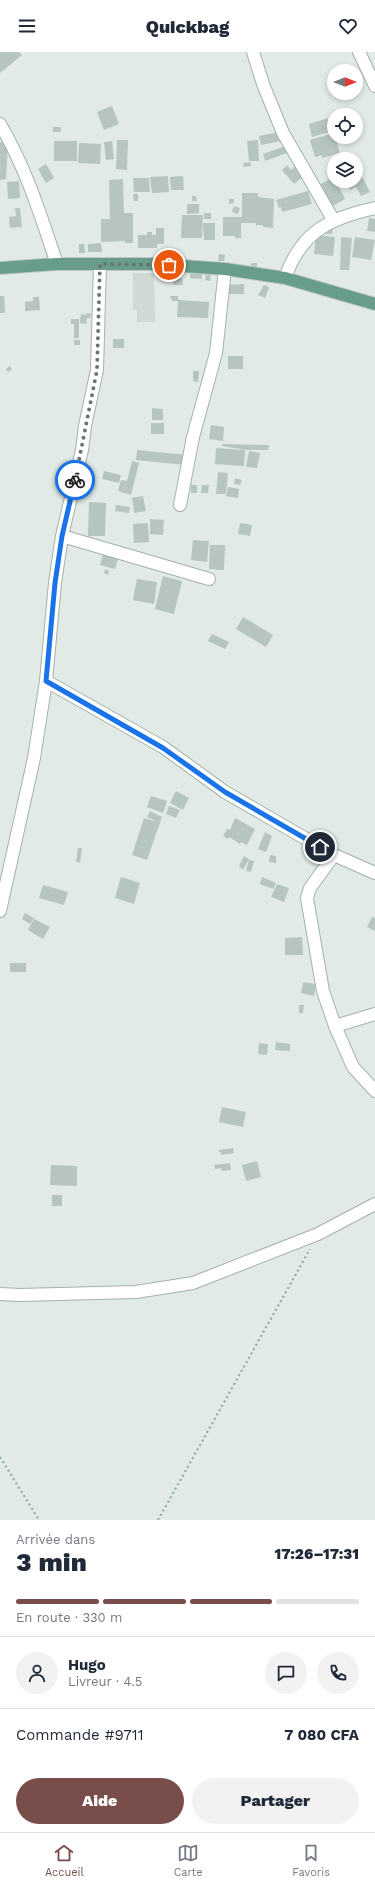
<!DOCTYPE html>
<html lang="fr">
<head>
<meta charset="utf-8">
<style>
  :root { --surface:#fff; --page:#f2f2f3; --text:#1f2937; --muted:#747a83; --line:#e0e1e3; --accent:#794d4a }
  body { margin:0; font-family:"Work Sans",sans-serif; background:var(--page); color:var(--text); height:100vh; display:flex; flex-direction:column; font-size:15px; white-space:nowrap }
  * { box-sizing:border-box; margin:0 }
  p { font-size:13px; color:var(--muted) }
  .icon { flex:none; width:22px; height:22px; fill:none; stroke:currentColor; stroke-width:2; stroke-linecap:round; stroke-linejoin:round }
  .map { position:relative; height:1468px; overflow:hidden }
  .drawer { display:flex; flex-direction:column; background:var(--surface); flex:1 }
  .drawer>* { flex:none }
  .needle { width:26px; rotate:90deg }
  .tools { position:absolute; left:327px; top:12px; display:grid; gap:8px }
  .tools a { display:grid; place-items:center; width:36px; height:36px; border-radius:50%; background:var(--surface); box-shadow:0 2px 6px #0003; font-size:20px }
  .pin { position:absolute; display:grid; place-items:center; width:34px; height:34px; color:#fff; margin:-17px; border:2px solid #fff; border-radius:50%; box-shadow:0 1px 4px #0007 }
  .courier { position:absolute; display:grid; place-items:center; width:40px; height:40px; margin:-20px; border:3px solid #1a73e8; border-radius:50%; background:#fff; color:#222; box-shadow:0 1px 5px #0007 }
  .overview em { font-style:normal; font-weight:800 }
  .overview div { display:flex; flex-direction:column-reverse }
  .overview { display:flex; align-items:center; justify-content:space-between; height:68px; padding:0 16px }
  h1 { font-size:26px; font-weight:800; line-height:30px }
  .bar { display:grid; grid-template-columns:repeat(4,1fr); gap:6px 4px; align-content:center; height:48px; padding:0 16px }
  .bar i { height:5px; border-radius:3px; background:var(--line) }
  .bar .current { background:var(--accent) }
  .bar p { grid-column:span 4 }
  .line { display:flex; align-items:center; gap:10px; padding:0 16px; border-top:1px solid var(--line) }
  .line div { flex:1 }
  .round { display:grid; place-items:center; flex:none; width:42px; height:42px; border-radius:21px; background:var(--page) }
  .primary-button { display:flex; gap:8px; margin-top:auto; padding:8px 16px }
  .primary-button a { flex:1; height:46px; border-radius:24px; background:var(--accent); color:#fff; font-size:16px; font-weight:800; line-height:46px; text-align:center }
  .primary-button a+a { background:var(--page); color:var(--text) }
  header { display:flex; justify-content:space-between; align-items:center; height:52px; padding:0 16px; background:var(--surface); font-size:18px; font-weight:800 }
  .dock { display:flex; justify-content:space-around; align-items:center; height:56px; border-top:1px solid var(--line); background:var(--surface); font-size:11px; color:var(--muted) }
  .dock a { display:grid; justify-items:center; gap:2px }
  .dock .current { color:var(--accent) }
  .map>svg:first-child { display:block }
  .built { fill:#cfdad4 }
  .building { fill:#b6c5be }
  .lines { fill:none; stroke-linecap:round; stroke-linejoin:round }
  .minor-casing { stroke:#a4b1ac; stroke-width:14 }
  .major-casing { stroke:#c1c8c6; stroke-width:14 }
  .path { stroke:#83ac9c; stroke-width:2; stroke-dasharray:2 3; stroke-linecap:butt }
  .minor { stroke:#fff; stroke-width:12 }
  .major { stroke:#689d8b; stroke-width:12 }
  .done { stroke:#667771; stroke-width:4; stroke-dasharray:0 7.2 }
  .route { stroke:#1a73e8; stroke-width:5 }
</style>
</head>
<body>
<header><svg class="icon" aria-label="menu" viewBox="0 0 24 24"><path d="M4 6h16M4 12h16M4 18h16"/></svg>Quickbag<svg class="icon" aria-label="heart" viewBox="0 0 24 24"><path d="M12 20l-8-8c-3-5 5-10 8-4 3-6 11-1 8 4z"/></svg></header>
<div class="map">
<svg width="375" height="1468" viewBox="0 0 375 1468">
  <rect width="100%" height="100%" fill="#e1eae5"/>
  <path class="built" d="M133 221H154L155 270H137V258H133Z"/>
  <path class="building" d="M0 0H19L22 3 0 21Z
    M112 54 119 72 104 78 97 60Z
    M328 66 332 79 312 85 309 72Z
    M53 75H61V80H53Z
    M279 80 281 89 261 93 259 84Z
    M334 81 340 101 322 106V103L315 105 310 88Z
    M117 88H128L127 118 116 117Z
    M258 88 259 109H249L247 89Z
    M54 89H77V109H54Z
    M112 89 114 107 106 108 104 90Z
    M0 90 8 92 6 127 0 128Z
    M79 91 101 92 100 112 78 111Z
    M288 93 290 100 265 109 263 102Z
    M250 110 251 114 244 115 243 111Z
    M46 112 54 126 46 131 38 117Z
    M297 112 306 122 294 132 282 118 287 113 291 118Z
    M356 113 370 140 361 144 356 135 350 138 345 129H356Z
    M168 124 169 140 152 141 150 125Z
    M183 124 184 138H171L170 125Z
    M334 125V129H336L345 147 331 155 319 133Z
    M133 126H149L150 140H134Z
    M123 127 124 161H133V191H125V189L101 190V167H110L109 128Z
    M19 129 20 146 8 147 7 130Z
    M308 139 312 152 282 160 281 155 279 156 276 148Z
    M242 141H258V145L274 147 273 176 263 175V173H256V171H241V186H235V184H223V165H242Z
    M133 142H138V149H134Z
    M192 144H196L197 149H192Z
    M229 147H234V151L229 152Z
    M187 152H199V161L187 162Z
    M234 154 240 156 238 162 232 160Z
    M15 156H20L22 175 10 176 9 165 16 164Z
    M204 161H211V167H204Z
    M182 163H203L202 186H181Z
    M369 166 375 167V180L367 179Z
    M203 171H215V188H204Z
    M156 176H164V192H157V196H138V183H147V180H152V183H156Z
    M326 176 333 177 332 182H326Z
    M316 183 335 185 333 204 314 202Z
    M341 185 352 186 349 218H340Z
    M355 185 375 188 371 208 352 205Z
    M101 191 102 200H88V192Z
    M79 192H84L85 201H79Z
    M219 202 225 203 224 209H218Z
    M251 211H257V215H251Z
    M202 218V227L190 226V220Z
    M206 221H211L210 229 205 228Z
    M173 226H182L183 233H173Z
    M244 232V242H225V233Z
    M264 233 269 235 265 246 258 243Z
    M0 244H4L5 261H0Z
    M170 244H178V248L209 250 208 266 177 265 178 249H172Z
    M33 245H39L40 258 25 259V250L33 249Z
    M87 261 91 262 90 266H87L86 272 80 271 81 262 86 263Z
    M71 267H79V286H74V272H71Z
    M113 287H124V296H113Z
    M74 288H80V293H74Z
    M228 304H243V317H228Z
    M10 314 12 317 8 320 6 317Z
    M193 319H199L198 330 193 329Z
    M152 356 163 357V368H152Z
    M151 371H164V382H151Z
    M211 373 224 375 223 389 209 387Z
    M222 392 269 393 268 398H247L222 394Z
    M216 396 245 398 244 414 215 412Z
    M137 398 186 403 185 413 136 408Z
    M249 399 260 401 257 416 246 415Z
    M132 409 139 411 131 443 118 439 121 428 127 429Z
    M104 419 121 423 119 431 102 427Z
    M218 420 228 421 226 442H216Z
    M235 426 242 428 240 433 234 432Z
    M191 433H197V441H191Z
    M202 433H209L208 441H201Z
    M228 435 239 437 238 446 226 444Z
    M143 444 146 459 134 461 132 446Z
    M89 450 106 451 105 484H88Z
    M116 453 130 455 129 461 115 459Z
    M150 467 164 468 163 483 150 482Z
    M148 471 149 490 134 491 133 472Z
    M240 471 252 473 250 484 238 482Z
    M193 488 209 489 207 510 191 508Z
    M210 493H225L224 518 209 517Z
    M104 499 119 504 115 517 100 513Z
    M105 517 109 519 108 523 104 521Z
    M163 524 182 529 174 562 155 557Z
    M137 527 157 530 154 552 133 548Z
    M243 565 273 583 266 595 236 577Z
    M212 582 229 590 225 597 208 589Z
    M176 739 189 746 183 758 170 751Z
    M151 744 167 749 163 761 147 755Z
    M169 754 180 758 176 766 166 762Z
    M150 759 162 765 147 808 132 803 144 766 157 770 147 765Z
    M235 766 255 777 247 793 241 790 240 792 229 785 228 787 223 784 227 777 230 778Z
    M265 780 272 784 266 800 258 797Z
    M78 796H82L80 811 76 810Z
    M270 803 276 804V811L269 810Z
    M244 804 249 807 243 818 239 814Z
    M249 808 254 809 251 820 246 819Z
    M121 825 140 831 134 852 115 846Z
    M262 825 276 831 273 837 260 832Z
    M277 832 289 836 284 850 271 845Z
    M43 833 68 840 64 853 39 846Z
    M25 861 34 866 30 872 22 867Z
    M372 865 375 866V879L367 875Z
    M34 867 50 875 43 887 28 878Z
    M302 885 303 903H285V886Z
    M10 911H26V920H10Z
    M303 930 316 932 314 944 301 941Z
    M299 953H304L303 961H299Z
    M276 990 290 992V999L275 998Z
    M259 991 268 992 267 1003 258 1002Z
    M222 1055 246 1060 243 1075 219 1070Z
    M233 1096 234 1101 221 1103V1100H219V1098Z
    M257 1109 261 1125 246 1129 242 1113Z
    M230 1111 231 1118 222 1119 221 1116 215 1117 214 1113Z
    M51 1113 77 1114V1134L50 1133Z
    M52 1143H62V1154H52Z"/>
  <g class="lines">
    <g class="minor-casing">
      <path id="minor" d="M253 0 263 32 283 81 334 169
        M359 0 375 34
        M0 72C26 116 41 164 57 212
        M285 226C301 180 329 166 375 156
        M180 453 193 385 216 301 225 217
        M62 484 209 527
        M46 629 163 695 225 740 334 803 375 821
        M334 803 310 836 307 846 323 939 335 974 353 1015 375 1039
        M0 859 34 706 46 629 55 531 62 484 82 398 85 374 97 318 100 212
        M335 974 375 962
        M0 1242 20 1243 136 1240 193 1231 318 1182 375 1152"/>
    </g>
    <g class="major-casing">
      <path id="major" d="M0 216 57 212H155L225 217 285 226 375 252"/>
    </g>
    <path class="path" d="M0 1405 39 1468
      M158 1468 310 1197"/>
    <use href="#minor" class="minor"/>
    <use href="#major" class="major"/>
  </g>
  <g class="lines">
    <path class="done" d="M75 428 97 318 100 212 169 213"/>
    <path class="route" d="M75 428 62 484 55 531 46 629 163 696 225 740 320 795"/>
  </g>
</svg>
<div class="tools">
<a><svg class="needle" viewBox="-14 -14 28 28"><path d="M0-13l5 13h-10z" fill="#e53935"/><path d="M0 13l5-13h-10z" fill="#747a83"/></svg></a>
<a><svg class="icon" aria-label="locate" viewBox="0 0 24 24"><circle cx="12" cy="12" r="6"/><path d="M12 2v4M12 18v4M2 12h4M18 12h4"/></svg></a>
<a><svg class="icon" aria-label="layers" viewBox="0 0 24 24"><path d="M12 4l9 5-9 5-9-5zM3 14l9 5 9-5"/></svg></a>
</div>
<div class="pin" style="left:169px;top:213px;background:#ea580c"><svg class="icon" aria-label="bag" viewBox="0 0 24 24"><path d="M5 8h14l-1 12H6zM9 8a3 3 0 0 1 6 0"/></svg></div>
<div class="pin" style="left:320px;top:795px;background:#1f2937"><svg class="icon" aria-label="home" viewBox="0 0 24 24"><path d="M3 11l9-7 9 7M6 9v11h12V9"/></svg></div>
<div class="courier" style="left:75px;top:428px"><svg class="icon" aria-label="bike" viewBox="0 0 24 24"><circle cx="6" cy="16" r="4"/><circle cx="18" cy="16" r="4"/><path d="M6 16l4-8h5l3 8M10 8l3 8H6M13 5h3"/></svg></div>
</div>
<section class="drawer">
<div class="overview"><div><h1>3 min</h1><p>Arrivée dans</p></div><em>17:26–17:31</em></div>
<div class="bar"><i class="current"></i><i class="current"></i><i class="current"></i><i></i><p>En route · 330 m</p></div>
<div class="line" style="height:72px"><a class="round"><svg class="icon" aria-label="person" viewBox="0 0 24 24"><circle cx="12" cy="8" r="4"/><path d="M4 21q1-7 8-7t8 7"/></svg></a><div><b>Hugo</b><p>Livreur · 4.5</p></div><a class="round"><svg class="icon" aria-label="chat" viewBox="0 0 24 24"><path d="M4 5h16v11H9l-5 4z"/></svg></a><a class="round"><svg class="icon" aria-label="phone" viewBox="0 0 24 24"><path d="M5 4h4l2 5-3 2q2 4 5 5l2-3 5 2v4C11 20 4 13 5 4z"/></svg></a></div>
<div class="line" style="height:52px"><div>Commande #9711</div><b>7 080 CFA</b></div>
<div class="primary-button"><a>Aide</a><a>Partager</a></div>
</section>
<nav class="dock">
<a class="current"><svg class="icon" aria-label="home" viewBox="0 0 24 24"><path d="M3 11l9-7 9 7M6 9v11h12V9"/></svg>Accueil</a>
<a><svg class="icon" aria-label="map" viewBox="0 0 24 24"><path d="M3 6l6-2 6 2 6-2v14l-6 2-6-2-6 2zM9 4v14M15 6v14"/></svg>Carte</a>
<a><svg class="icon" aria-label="saved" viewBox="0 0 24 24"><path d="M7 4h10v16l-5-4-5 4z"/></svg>Favoris</a>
</nav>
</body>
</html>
